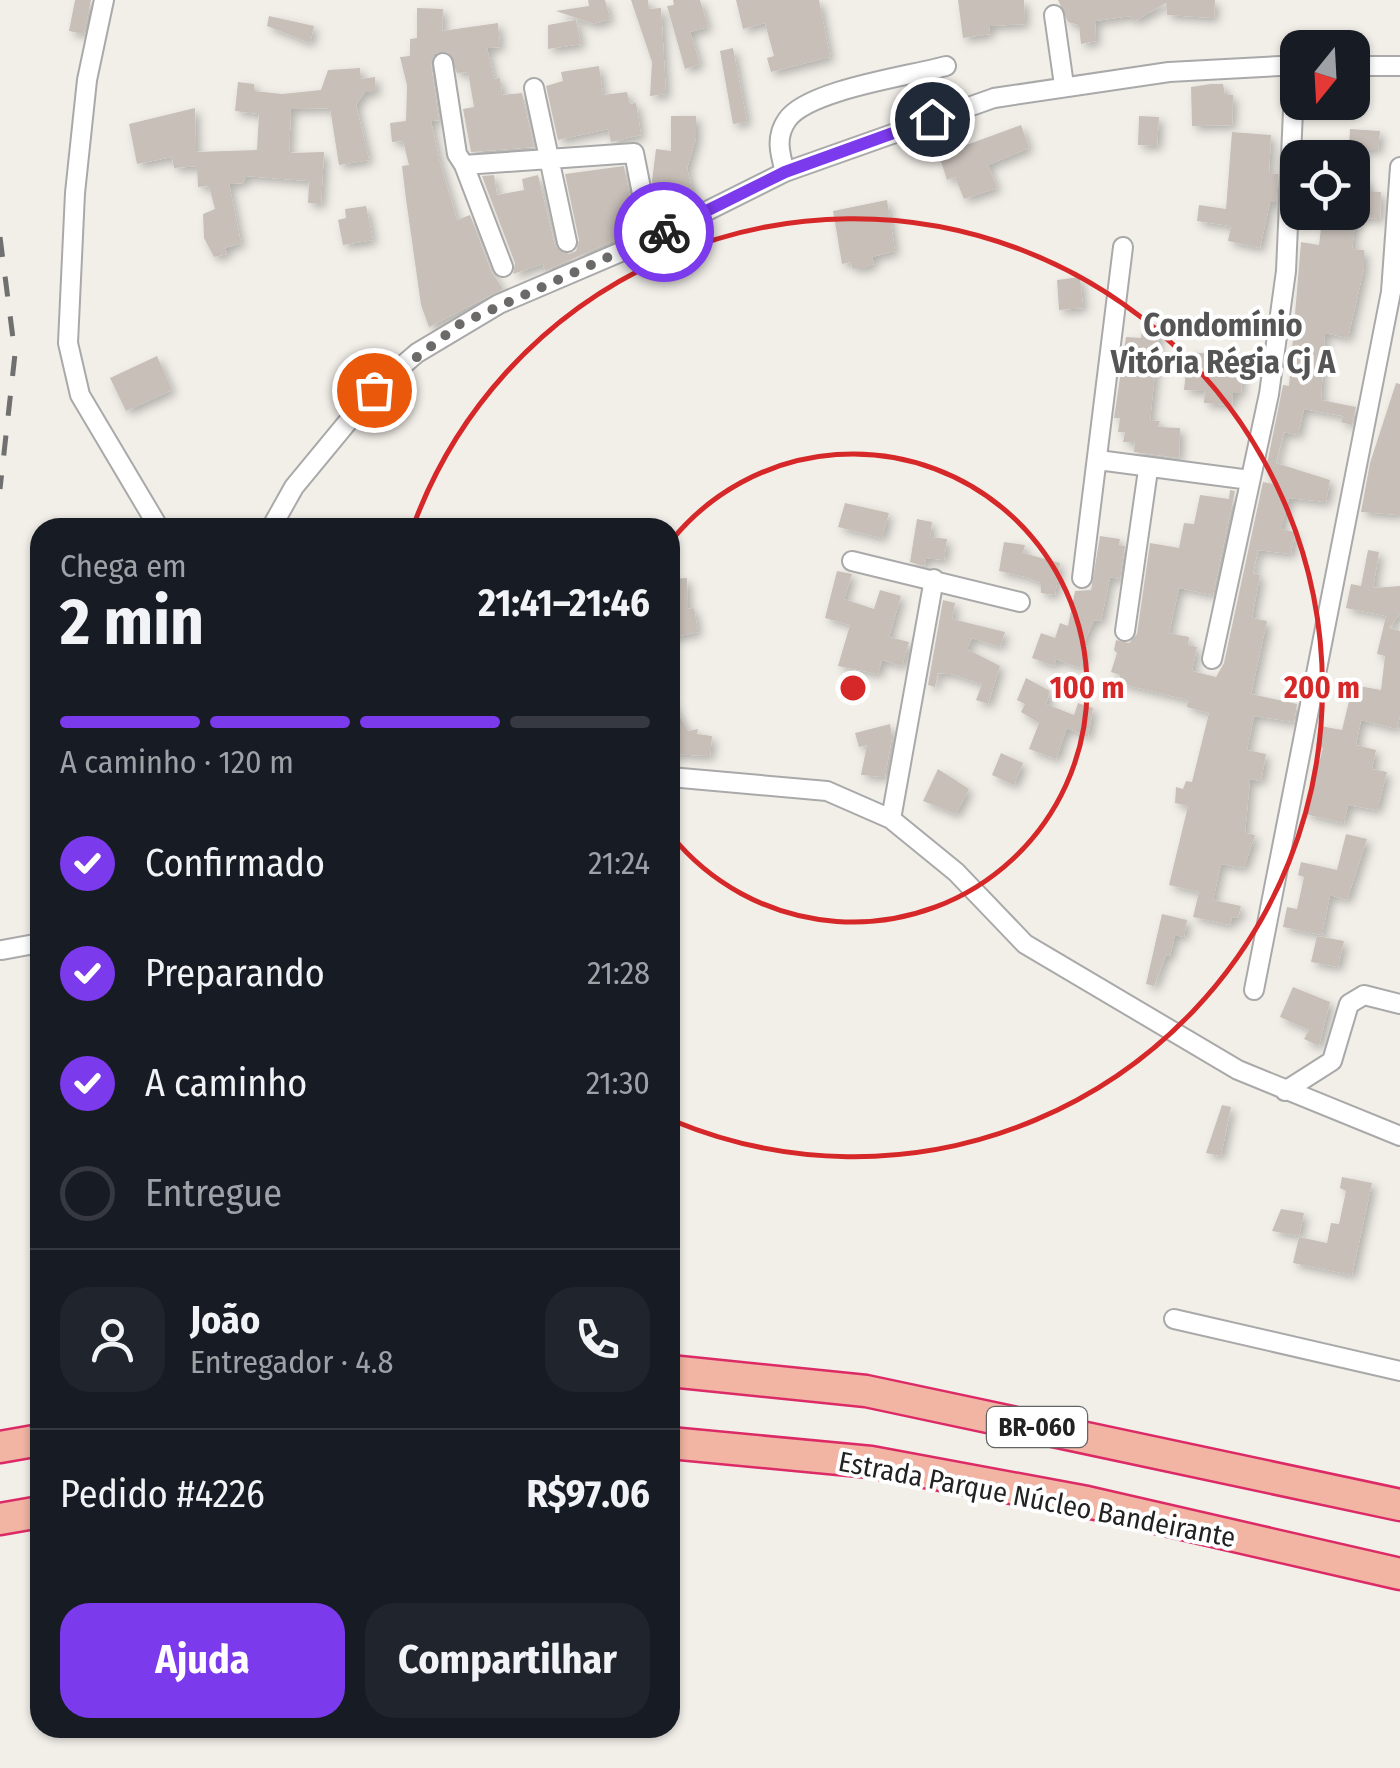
<!DOCTYPE html>
<html lang="pt">
<head>
<meta charset="utf-8">
<style>
  :root { --surface:#171b24; --page:#20242c; --text:#f1f3f6; --muted:#9ea1a6; --line:#363941; --accent:#7c3aed }
  body { margin:0; font-family:"Fira Sans Condensed",sans-serif; background:var(--page); color:var(--text); height:100vh; display:flex; flex-direction:column; font-size:38px; white-space:nowrap }
  * { box-sizing:border-box; margin:0 }
  p { font-size:32px; color:var(--muted) }
  .icon { flex:none; width:55px; height:55px; fill:none; stroke:currentColor; stroke-width:2; stroke-linecap:round; stroke-linejoin:round }
  .map { position:relative; flex:1; overflow:hidden }
  .panel { position:absolute; left:30px; top:518px; width:650px; height:1220px; display:flex; flex-direction:column; background:var(--surface); border-radius:30px; box-shadow:0 2px 8px #0004 }
  .panel>* { flex:none }
  .needle { width:65px; rotate:198deg }
  .buttons { position:absolute; left:1280px; top:30px; display:grid; gap:20px }
  .buttons a { display:grid; place-items:center; width:90px; height:90px; border-radius:20px; background:var(--surface); box-shadow:0 2px 8px #0004; font-size:50px }
  .pin { position:absolute; display:grid; place-items:center; width:85px; height:85px; color:#fff; margin:-42px; border:5px solid #fff; border-radius:50%; box-shadow:0 2px 10px #0007 }
  .courier { position:absolute; display:grid; place-items:center; width:100px; height:100px; margin:-50px; border:8px solid #7c3aed; border-radius:50%; background:#fff; color:#222; box-shadow:0 2px 12px #0007 }
  .headline em { font-style:normal; font-weight:700 }
  .headline div { display:flex; flex-direction:column-reverse }
  .headline { display:flex; align-items:center; justify-content:space-between; height:170px; padding:0 30px }
  h1 { font-size:65px; font-weight:700; line-height:75px }
  .bar { display:grid; grid-template-columns:repeat(4,1fr); gap:15px 10px; align-content:center; height:120px; padding:0 30px }
  .bar i { height:12px; border-radius:8px; background:var(--line) }
  .bar .selected { background:var(--accent) }
  .bar p { grid-column:span 4 }
  .line { display:flex; align-items:center; gap:25px; padding:0 30px; border-top:2px solid var(--line) }
  .line div { flex:1 }
  .round { display:grid; place-items:center; flex:none; width:105px; height:105px; border-radius:30px; background:var(--page) }
  ol { padding:0 30px; list-style:none }
  li { display:flex; align-items:center; gap:30px; height:110px }
  li p { margin-inline-start:auto }
  li .icon { padding:10px; border-radius:50%; background:var(--accent); color:#fff; stroke-width:4 }
  li:last-child { color:var(--muted) }
  li i { width:55px; height:55px; border:5px solid var(--line); border-radius:50% }
  .action { display:flex; gap:20px; margin-top:auto; padding:20px 30px }
  .action a { flex:1; height:115px; border-radius:30px; background:var(--accent); color:#fff; font-size:40px; font-weight:700; line-height:115px; text-align:center }
  .action a+a { background:var(--page); color:var(--text) }
  .map>svg:first-child { display:block }
  .building { fill:#c7bfb8; filter:url(#shadow) }
  .lines { fill:none; stroke-linecap:round; stroke-linejoin:round }
  .minor-casing { stroke:#a9a9a9; stroke-width:22 }
  .trunk-casing { stroke:#dc2a67; stroke-width:35 }
  .minor { stroke:#fff; stroke-width:18 }
  .trunk { stroke:#f2b4a3; stroke-width:30 }
  .rail { stroke:#707070; stroke-width:5; stroke-dasharray:20 20; stroke-linecap:butt }
  .done { stroke:#6b6a68; stroke-width:10; stroke-dasharray:0 18 }
  .route { stroke:#7c3aed; stroke-width:12 }
  .ring { fill:none; stroke:#d62828; stroke-width:5 }
  .labels { text-anchor:middle; stroke-width:8; stroke-linejoin:round; paint-order:stroke }
  .shield { fill:#fff; stroke:#646464; stroke-width:2.5 }
  .shield-label { font-size:25px; font-weight:bold; fill:#222 }
  .street-label { font-size:28px; fill:#222; stroke:#fff }
  .quarter-label { font-size:32px; font-weight:bold; fill:#555; stroke:#fff }
  .centre { fill:#d62828; stroke:#fff; stroke-width:5 }
  .ring-label { font-size:30px; text-anchor:middle; font-weight:bold; fill:#d62828; stroke:#fff; stroke-width:8; stroke-linejoin:round; paint-order:stroke }
</style>
</head>
<body>
<div class="map">
<svg width="1400" height="1768" viewBox="0 0 1400 1768">
  <defs>
    <filter id="shadow"><feDropShadow dx="4.5" dy="4.5" stdDeviation="5" flood-color="#0004"/></filter>
  </defs>
  <rect width="100%" height="100%" fill="#f2efe9"/>
  <path class="building" d="M75 0H91L84 34 69 31Z
    M588 0H605L610 19 594 24 556 11 589 6Z
    M631 0H648L649 9 661 8 666 94 650 96 652 62Z
    M673 0H700L708 27 690 32 700 64 685 69 667 6 674 5Z
    M736 0H819L830 57 771 72 767 58 774 56 765 23 743 29Z
    M958 0H1024L1025 24 989 26 990 34 963 38Z
    M1058 0H1215L1214 18 1167 15 1166 3 1135 21 1130 16 1095 21 1096 41 1081 44 1079 25 1068 22Z
    M417 8 443 9 442 31 498 23 500 47 487 48 494 79 500 78 502 95 522 93 534 147 471 152 463 109 474 107 468 72 457 73 448 52 434 54 431 65 439 120 431 121 439 159 457 220 470 215 491 271 503 289 429 327 421 305 406 199 402 166 409 165 403 141 392 142 390 123 406 121 407 85 400 57 410 56V39L417 38Z
    M269 16 314 26 310 43 267 26Z
    M576 20 581 44 548 49V25Z
    M733 48 747 122 733 124 720 51Z
    M599 66 603 95 627 92 630 104 636 103 641 135 611 142 608 129 558 140 546 86 563 81 561 72Z
    M360 68 361 79 375 77 376 92H365L356 105 369 160 339 165 330 108 291 109 289 153 324 152 321 204 308 203 309 181 246 176 243 183 229 184 241 243 225 248 227 254 214 257 204 238 203 214 215 209 209 186 198 187 197 166 174 168 172 157 137 164 129 124 195 108 196 152 257 150 259 114 235 111 238 82 254 84V91L282 94 321 90 328 70Z
    M1211 84H1223L1225 95H1233L1232 125 1192 126 1191 87Z
    M671 116H696V138L687 168 695 203 659 213 652 181 656 149 671 151Z
    M1139 116 1159 117 1157 146 1138 145Z
    M1021 125 1029 148 988 165 997 188 964 199 955 177 947 180 939 155Z
    M1350 129 1380 131 1378 150 1349 149Z
    M1232 132 1271 135 1269 173 1278 174 1276 202H1270L1260 248 1228 241 1231 226 1197 221 1199 205 1226 209Z
    M624 166 636 231 545 271 543 264 513 274 515 263 482 176 494 175 497 195 524 190 522 179 538 175 555 246 569 254 576 251 579 240 565 174Z
    M1352 180 1369 181 1368 191 1381 192 1380 219 1356 217 1352 249 1364 250V268L1348 338 1325 333 1321 400 1356 407 1352 425 1341 422 1343 416 1304 409 1298 435 1284 432 1276 463 1330 480 1326 502 1289 498 1281 529 1295 532 1291 554 1258 550 1253 573 1260 575 1252 618 1267 621 1251 694 1297 704 1294 722 1254 716 1247 750 1266 754 1261 781 1250 779 1245 833 1255 835 1244 868 1221 864 1213 900 1241 906 1238 918 1232 917 1230 925 1193 917 1199 892 1169 885 1188 806 1175 803 1176 787 1183 789 1186 781 1192 782 1209 713 1187 707 1188 700 1118 683 1120 675 1111 672 1117 653 1114 650 1116 640 1129 643 1137 634 1150 543 1179 548 1184 523 1194 524 1200 495 1229 499 1230 490 1235 491 1213 595 1179 588 1169 633 1189 637 1188 645 1197 647 1192 671 1216 677 1224 663 1263 482 1273 484 1266 469 1283 385 1289 386 1301 242 1319 245 1323 212H1352Z
    M887 200 895 251 872 257 874 264 862 268H852L851 262 842 264 833 211Z
    M366 206 373 240 343 245 338 220 346 218 345 209Z
    M1080 277 1083 308 1059 310 1057 280Z
    M1143 323 1160 325 1150 420 1160 421 1158 427 1180 428 1179 458 1134 452 1135 442H1123L1125 432H1118L1120 418H1114L1126 337 1141 338Z
    M1188 352 1243 356 1241 393H1233L1232 405 1204 403 1205 391 1184 390Z
    M157 356 172 390 126 411 110 378Z
    M1396 383 1400 384V515L1361 512 1370 463Z
    M845 503 889 513 882 538 838 527Z
    M917 519 932 522 930 537 947 539 944 560 926 558 924 566 910 562Z
    M1100 536 1120 539 1119 545 1125 546 1120 579 1110 577 1101 621 1094 620 1083 645 1088 647 1080 668 1056 659 1054 666 1032 658 1041 633 1055 638 1060 623 1068 626 1075 591 1091 590Z
    M1004 542 1025 545 1023 553 1060 563 1055 595 1041 593V583L1026 577 999 571Z
    M1368 550 1379 552 1373 588 1400 586V614L1389 628 1400 631V715L1397 729 1361 720 1356 745 1376 750 1372 769 1387 772 1377 810 1348 805 1344 823 1305 814 1323 748 1316 746 1320 726 1342 730 1353 685 1381 690 1385 656 1377 654 1386 616 1346 608 1351 584 1361 586Z
    M837 571 852 574 844 599 874 609 880 590 901 596 889 637 909 642 902 666 882 660 878 674 838 666 850 625 825 618Z
    M687 578 688 609 694 608 698 632 670 638 672 579Z
    M943 600 955 603 952 619 1005 632 1000 647 972 638 967 649 1000 666 988 704 976 700 982 684 951 674 938 673 935 687 928 685Z
    M1026 678 1050 691 1046 704 1074 715 1078 703 1093 708 1088 737 1067 728 1056 759 1029 749 1039 723 1021 712 1025 704 1017 700Z
    M670 699 688 731 698 729 697 734 712 736 710 756 670 754Z
    M890 724 892 737 885 777 861 775 867 745 859 747 855 733Z
    M1001 753 1023 763 1014 785 992 775Z
    M938 769 969 789 956 814 923 801Z
    M1346 834 1367 839 1347 900 1330 895 1322 935 1283 927 1287 907 1297 909 1304 877 1298 875 1301 862 1337 870Z
    M1162 914 1187 920 1184 937 1175 935 1170 956 1166 955 1154 986 1146 984Z
    M1317 936 1344 941 1338 967 1311 962Z
    M1293 987 1330 1002 1319 1046 1304 1039 1309 1030 1280 1017Z
    M1222 1105 1231 1107 1221 1156 1206 1153Z
    M1342 1177 1372 1183 1352 1275 1293 1263 1299 1237 1327 1243 1331 1223 1339 1224 1346 1191 1340 1188Z
    M1281 1209 1304 1213 1299 1236 1272 1231Z"/>
  <g class="lines">
    <g class="minor-casing">
      <path id="minor" d="M104 0 87 80 75 193 68 343 80 395 159 528
        M1054 15 1064 85
        M443 63 457 154 464 165 634 153 651 239
        M1352 66H1400
        M534 88 567 242
        M464 165 503 267
        M785 172C780 154 775 137 787 120 807 90 909 76 946 66
        M1098 460 1250 480
        M271 528 294 487 374 390 417 353 499 304 651 239 785 172 994 98 1169 72 1298 65
        M852 561 1020 602
        M1082 578 1123 247
        M1125 631 1148 470
        M1212 659 1269 394 1286 271 1295 65
        M670 777 827 791 891 819 956 872 1025 944 1238 1070 1400 1136
        M891 819 934 579
        M2 950 40 943
        M1254 990 1391 292 1400 167
        M1285 1091 1332 1061 1349 1004 1364 995 1400 1004
        M1174 1319 1400 1371"/>
    </g>
    <g class="trunk-casing">
      <path id="trunk" d="M670 1371 866 1391 1400 1505
        M670 1443 871 1462 1087 1502 1400 1574
        M0 1447 40 1440
        M0 1519 40 1512"/>
    </g>
    <use href="#minor" class="minor"/>
    <use href="#trunk" class="trunk"/>
    <path class="rail" d="M0 237 15 354 0 489"/>
  </g>
  <g class="lines">
    <path class="done" d="M374 390 460 324 664 232"/>
    <path class="route" d="M664 232 785 172 932 119"/>
  </g>
  <g class="ring">
    <path d="M671 541A234 234 0 1 1 671 835"/>
    <path d="M414 524A469 469 0 1 1 674 1121"/>
  </g>
  <g class="labels">
    <rect class="shield" x="987" y="1407" width="100" height="40" rx="8"/>
    <g class="shield-label">
      <text x="1037" y="1436">BR-060</text>
    </g>
    <g class="street-label">
      <text transform="translate(1037 1499) rotate(11)" y="10">Estrada Parque Núcleo Bandeirante</text>
    </g>
    <g class="quarter-label">
      <text x="1223" y="336">Condomínio<tspan x="1223" dy="37">Vitória Régia Cj A</tspan></text>
    </g>
  </g>
  <circle cx="853" cy="688" r="15" class="centre"/>
  <g class="ring-label">
    <text x="1087" y="698">100 m</text>
    <text x="1322" y="698">200 m</text>
  </g>
</svg>
<div class="buttons">
<a><svg class="needle" viewBox="-14 -14 28 28"><path d="M0-13l5 13h-10z" fill="#e53935"/><path d="M0 13l5-13h-10z" fill="#9ea1a6"/></svg></a>
<a><svg class="icon" aria-label="locate" viewBox="0 0 24 24"><circle cx="12" cy="12" r="6"/><path d="M12 2v4M12 18v4M2 12h4M18 12h4"/></svg></a>
</div>
<div class="pin" style="left:374px;top:390px;background:#ea580c"><svg class="icon" aria-label="bag" viewBox="0 0 24 24"><path d="M5 8h14l-1 12H6zM9 8a3 3 0 0 1 6 0"/></svg></div>
<div class="pin" style="left:932px;top:119px;background:#1f2937"><svg class="icon" aria-label="home" viewBox="0 0 24 24"><path d="M3 11l9-7 9 7M6 9v11h12V9"/></svg></div>
<div class="courier" style="left:664px;top:232px"><svg class="icon" aria-label="bike" viewBox="0 0 24 24"><circle cx="6" cy="16" r="4"/><circle cx="18" cy="16" r="4"/><path d="M6 16l4-8h5l3 8M10 8l3 8H6M13 5h3"/></svg></div>
<section class="panel">
<div class="headline"><div><h1>2 min</h1><p>Chega em</p></div><em>21:41–21:46</em></div>
<div class="bar"><i class="selected"></i><i class="selected"></i><i class="selected"></i><i></i><p>A caminho · 120 m</p></div>
<ol>
<li><svg class="icon" aria-label="check" viewBox="0 0 24 24"><path d="M5 12l5 5 9-10"/></svg>Confirmado<p>21:24</p></li>
<li><svg class="icon" aria-label="check" viewBox="0 0 24 24"><path d="M5 12l5 5 9-10"/></svg>Preparando<p>21:28</p></li>
<li><svg class="icon" aria-label="check" viewBox="0 0 24 24"><path d="M5 12l5 5 9-10"/></svg>A caminho<p>21:30</p></li>
<li><i></i>Entregue</li>
</ol>
<div class="line" style="height:180px"><a class="round"><svg class="icon" aria-label="person" viewBox="0 0 24 24"><circle cx="12" cy="8" r="4"/><path d="M4 21q1-7 8-7t8 7"/></svg></a><div><b>João</b><p>Entregador · 4.8</p></div><a class="round"><svg class="icon" aria-label="phone" viewBox="0 0 24 24"><path d="M5 4h4l2 5-3 2q2 4 5 5l2-3 5 2v4C11 20 4 13 5 4z"/></svg></a></div>
<div class="line" style="height:130px"><div>Pedido #4226</div><b>R$97.06</b></div>
<div class="action"><a>Ajuda</a><a>Compartilhar</a></div>
</section>
</div>
</body>
</html>
